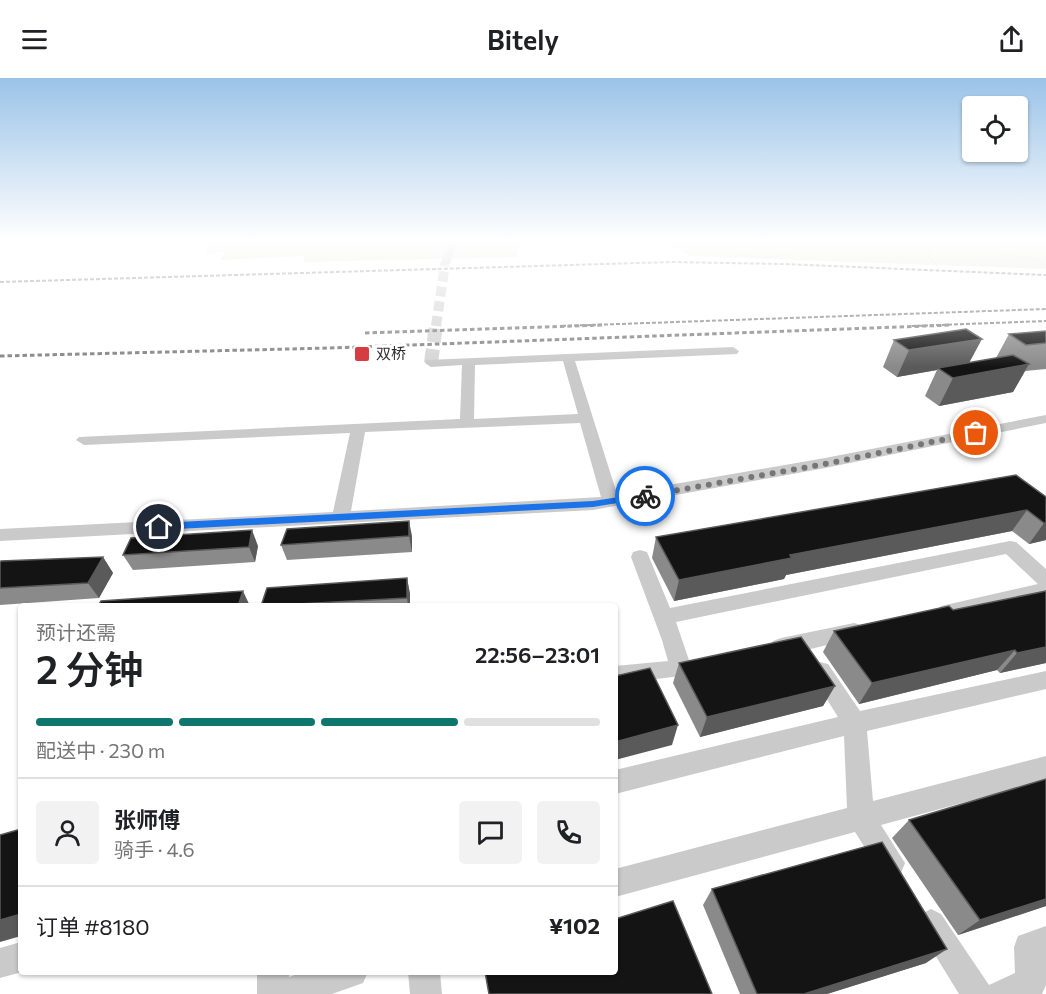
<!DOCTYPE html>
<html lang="zh">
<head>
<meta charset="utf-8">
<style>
  :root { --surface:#fff; --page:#f2f2f2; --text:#202124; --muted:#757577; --line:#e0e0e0; --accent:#0f766e }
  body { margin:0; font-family:Commissioner,"Noto Sans SC",sans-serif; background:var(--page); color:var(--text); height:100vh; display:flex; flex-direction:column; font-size:22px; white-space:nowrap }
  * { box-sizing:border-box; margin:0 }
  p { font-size:20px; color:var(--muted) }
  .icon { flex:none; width:33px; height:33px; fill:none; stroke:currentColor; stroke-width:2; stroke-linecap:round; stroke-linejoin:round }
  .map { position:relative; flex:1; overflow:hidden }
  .sheet { position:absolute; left:18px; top:525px; width:600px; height:372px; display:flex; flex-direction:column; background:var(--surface); border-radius:6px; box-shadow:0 2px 4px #0004 }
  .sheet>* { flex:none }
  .fabs { position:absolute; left:962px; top:18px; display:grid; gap:12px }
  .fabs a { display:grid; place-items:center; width:66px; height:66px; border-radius:6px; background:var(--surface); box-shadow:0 2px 4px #0004; font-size:30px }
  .pin { position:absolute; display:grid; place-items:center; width:51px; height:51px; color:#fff; margin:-26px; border:3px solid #fff; border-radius:50%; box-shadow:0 2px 6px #0007 }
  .courier { position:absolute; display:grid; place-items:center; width:60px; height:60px; margin:-30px; border:4px solid #1a73e8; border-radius:50%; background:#fff; color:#222; box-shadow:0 2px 8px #0007 }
  .summary em { font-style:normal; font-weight:600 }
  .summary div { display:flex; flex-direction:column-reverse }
  .summary { display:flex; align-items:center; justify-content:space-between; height:102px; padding:0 18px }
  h1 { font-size:39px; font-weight:600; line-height:45px }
  .bar { display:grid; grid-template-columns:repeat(4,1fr); gap:9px 6px; align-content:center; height:72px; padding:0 18px }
  .bar i { height:8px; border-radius:4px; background:var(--line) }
  .bar .selected { background:var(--accent) }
  .bar p { grid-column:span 4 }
  .line { display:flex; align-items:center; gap:15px; padding:0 18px; border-top:2px solid var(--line) }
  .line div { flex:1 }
  .round { display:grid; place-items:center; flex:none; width:63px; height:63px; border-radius:6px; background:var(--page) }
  header { display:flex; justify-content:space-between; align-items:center; height:78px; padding:0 18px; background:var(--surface); font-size:27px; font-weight:600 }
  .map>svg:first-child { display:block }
  .green { fill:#e2e9db }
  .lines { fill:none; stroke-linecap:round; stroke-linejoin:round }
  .minor-tunnel-far1 { stroke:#d5d5d5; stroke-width:10; stroke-dasharray:10 5; stroke-linecap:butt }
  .minor-tunnel { stroke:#d5d5d5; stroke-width:14; stroke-dasharray:14 7; stroke-linecap:butt }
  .path { stroke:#cacaca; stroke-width:1.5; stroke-dasharray:1.5 1.5; stroke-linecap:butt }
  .minor { fill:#cacaca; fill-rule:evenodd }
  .rail-far1 { stroke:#828282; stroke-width:2; stroke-dasharray:4 2; stroke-linecap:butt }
  .rail { stroke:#828282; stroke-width:3; stroke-dasharray:4.5 3; stroke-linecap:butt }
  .wall { fill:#8a8a8a }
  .shaded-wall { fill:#5a5a5a }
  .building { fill:#141414; stroke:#5a5a5a; stroke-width:1.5 }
  .route { fill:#1a73e8 }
  .done { stroke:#767676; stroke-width:6; stroke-dasharray:0 10.8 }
  .poi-dot { fill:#d53d42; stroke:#fff; stroke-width:2 }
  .labels { text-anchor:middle; stroke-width:6; stroke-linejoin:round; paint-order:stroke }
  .far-poi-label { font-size:15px; fill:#2d2d2d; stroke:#fff; text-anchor:start }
</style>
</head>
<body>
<header><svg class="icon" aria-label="menu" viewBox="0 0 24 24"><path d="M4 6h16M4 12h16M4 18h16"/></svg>Bitely<svg class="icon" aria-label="share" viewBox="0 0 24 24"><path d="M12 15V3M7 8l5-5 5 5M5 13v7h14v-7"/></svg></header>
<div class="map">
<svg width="1046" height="916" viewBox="0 0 1046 916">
  <rect width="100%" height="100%" fill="#fff"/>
  <path class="green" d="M210 161H520L517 179 303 184 304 178 220 182 225 174 206 176Z
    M658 161H1046V191L690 178Z"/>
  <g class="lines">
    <path class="minor-tunnel-far1" d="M436 248 445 186"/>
    <path class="minor-tunnel" d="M431 285 436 247"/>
    <path class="path" d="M248 161 243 169C266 176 288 171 312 171 348 171 383 177 417 161
      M702 161C737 177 757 184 796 175L797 171 791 166 851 161
      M756 161 791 166
      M902 161 942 169 1046 163
      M799 165 823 171
      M932 167 928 177 937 188
      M967 169 1032 181 1046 187"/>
    <path class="minor" d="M450 161H459L450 186 442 188 440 186Z
      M733 269 739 273 737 276 575 283 617 416 825 380 1046 337V345L825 390 593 432 0 463V451L333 434 350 355 84 367 76 362 79 359 460 341 462 287 431 289 425 285 426 282ZM563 283 578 336 474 341 475 287ZM580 345 601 419 351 433 365 354Z
      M1010 463 1016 464 1046 491V519L948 541 941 538 938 533 941 528 1038 506 1006 476 676 544 692 591 689 597 615 606V588L668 583 662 562 631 479 633 474 640 472 647 474 670 530Z
      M854 545 861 547 864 553 861 559 781 578 773 575 770 569 773 563 781 560Z
      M820 584 828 586 860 633 1046 593V611L867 653 873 723 1046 678V702L881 747 905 785 901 795 891 799 881 795 855 754 615 819V791L847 730 844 658 615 716V692L838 639 809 593 812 586Z
      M931 831 941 836 989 907 1015 895 1014 869 1018 858 1046 848V907L1042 916H959L916 846 921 836Z
      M21 864 22 894 0 900V870Z
      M257 894H289V899L303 894H368L363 905 332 916H257Z
      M408 894H440L442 916H410Z"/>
    <path class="rail-far1" d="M0 204 671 184 783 186 1046 197
      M562 248 1046 231
      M912 248 1046 243"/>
    <path class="rail" d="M365 255 604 247
      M0 278 330 270 952 247"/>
  </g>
  <path class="wall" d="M1046 253V291L1025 293 1013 314 939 328 925 318 937 292 897 299 883 289 894 262 970 285 996 280 1009 256Z
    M1046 419V462L1029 466 1012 453 786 497 784 501 674 523 652 480 656 459Z
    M287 451 412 458V474L287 482 281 467Z
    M258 468 255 484 133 492 123 477Z
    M103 479 113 495 99 520 0 527V485Z
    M407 500 410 516V528H261Z
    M953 532 1046 585 1000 595 997 592 859 626 823 574 834 553Z
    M679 585 835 608 823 628 700 659 673 605Z
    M909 742 1046 828 958 857 892 760Z
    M712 811 926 885 827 916H740L703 827Z"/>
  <path class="shaded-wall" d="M982 261 968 287 938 290 937 292 897 299 909 272Z
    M1029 286 1013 314 939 328 953 300Z
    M1027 432 1012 453 786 497 784 501 674 523 679 502 790 477Z
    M409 443 412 458V474L409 458Z
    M1044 445H1046V462L1029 466Z
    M252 452 258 468 255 484 249 469Z
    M103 479 113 495 99 520 88 505Z
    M407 500 410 516V528H408L407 520Z
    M243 513 250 528H238Z
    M1046 569V585L1000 595 1017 575Z
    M1015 572 997 592 859 626 872 605Z
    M835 608 823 628 700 659 707 639Z
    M678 647 672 667 615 682V664Z
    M1046 821V828L958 857 980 842Z
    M21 836V858L0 864V842Z
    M947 871 926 885 827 916H804Z"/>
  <path class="building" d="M966 251 982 261 909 272 894 262Z
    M1046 253V265L1026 267 1009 256Z
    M1013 277 1029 286 953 300 938 290Z
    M1016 397 1046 419V445H1044L1027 432 790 477 792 480 679 502 656 459Z
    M409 443V458L281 467 287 451Z
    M252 452 249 469 123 477 131 460Z
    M103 479 88 505 0 510V485L1 483Z
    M407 500V520L261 528 267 510Z
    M243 513 238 528H98L101 523Z
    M1046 513V569L1017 575 1015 572 872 605 834 553 949 528 953 532Z
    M801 559 835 608 707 639 679 585Z
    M650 590 678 647 615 664V598Z
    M1046 701V821L980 842 909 742Z
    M21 751V836L0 842V757Z
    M882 764 947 871 804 916H757L712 811Z
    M673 823 712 916H489L485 894H615V841Z"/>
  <linearGradient id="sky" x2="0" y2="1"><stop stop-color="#9bc3e8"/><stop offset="0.56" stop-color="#fff"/><stop offset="1" stop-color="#fff" stop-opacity="0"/></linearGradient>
  <rect width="1046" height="289" fill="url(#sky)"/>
  <path class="route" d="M645 415 649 418 648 420 593 429 159 452 154 449 159 445 593 423Z"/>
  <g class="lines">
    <path class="done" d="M645 418 825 386 976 355"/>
  </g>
  <rect class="poi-dot" x="354" y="268" width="16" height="16" rx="3"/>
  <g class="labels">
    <g class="far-poi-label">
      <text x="376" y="281">双桥</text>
    </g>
  </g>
</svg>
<div class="fabs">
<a><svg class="icon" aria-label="locate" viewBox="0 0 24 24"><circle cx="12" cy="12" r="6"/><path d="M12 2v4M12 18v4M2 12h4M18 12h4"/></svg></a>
</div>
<div class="pin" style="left:976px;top:355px;background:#ea580c"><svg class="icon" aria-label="bag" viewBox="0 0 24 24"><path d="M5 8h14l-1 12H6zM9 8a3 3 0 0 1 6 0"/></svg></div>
<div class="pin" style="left:159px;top:449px;background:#1f2937"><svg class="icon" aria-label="home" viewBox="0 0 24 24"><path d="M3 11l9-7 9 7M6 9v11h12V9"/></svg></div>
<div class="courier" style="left:645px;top:418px"><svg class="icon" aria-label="bike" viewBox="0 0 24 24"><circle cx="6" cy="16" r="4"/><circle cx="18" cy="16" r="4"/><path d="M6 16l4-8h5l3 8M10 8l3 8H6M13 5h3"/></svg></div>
<section class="sheet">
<div class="summary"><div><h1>2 分钟</h1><p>预计还需</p></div><em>22:56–23:01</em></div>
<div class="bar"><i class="selected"></i><i class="selected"></i><i class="selected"></i><i></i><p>配送中 · 230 m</p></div>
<div class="line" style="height:108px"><a class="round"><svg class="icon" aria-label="person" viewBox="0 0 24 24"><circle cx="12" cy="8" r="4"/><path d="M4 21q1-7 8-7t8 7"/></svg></a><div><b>张师傅</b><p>骑手 · 4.6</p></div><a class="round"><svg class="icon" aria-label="chat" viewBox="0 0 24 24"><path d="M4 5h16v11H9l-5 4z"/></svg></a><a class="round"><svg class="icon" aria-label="phone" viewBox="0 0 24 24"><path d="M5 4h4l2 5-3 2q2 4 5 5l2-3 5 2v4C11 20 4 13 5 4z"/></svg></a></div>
<div class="line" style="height:78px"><div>订单 #8180</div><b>¥102</b></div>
</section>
</div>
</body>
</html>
